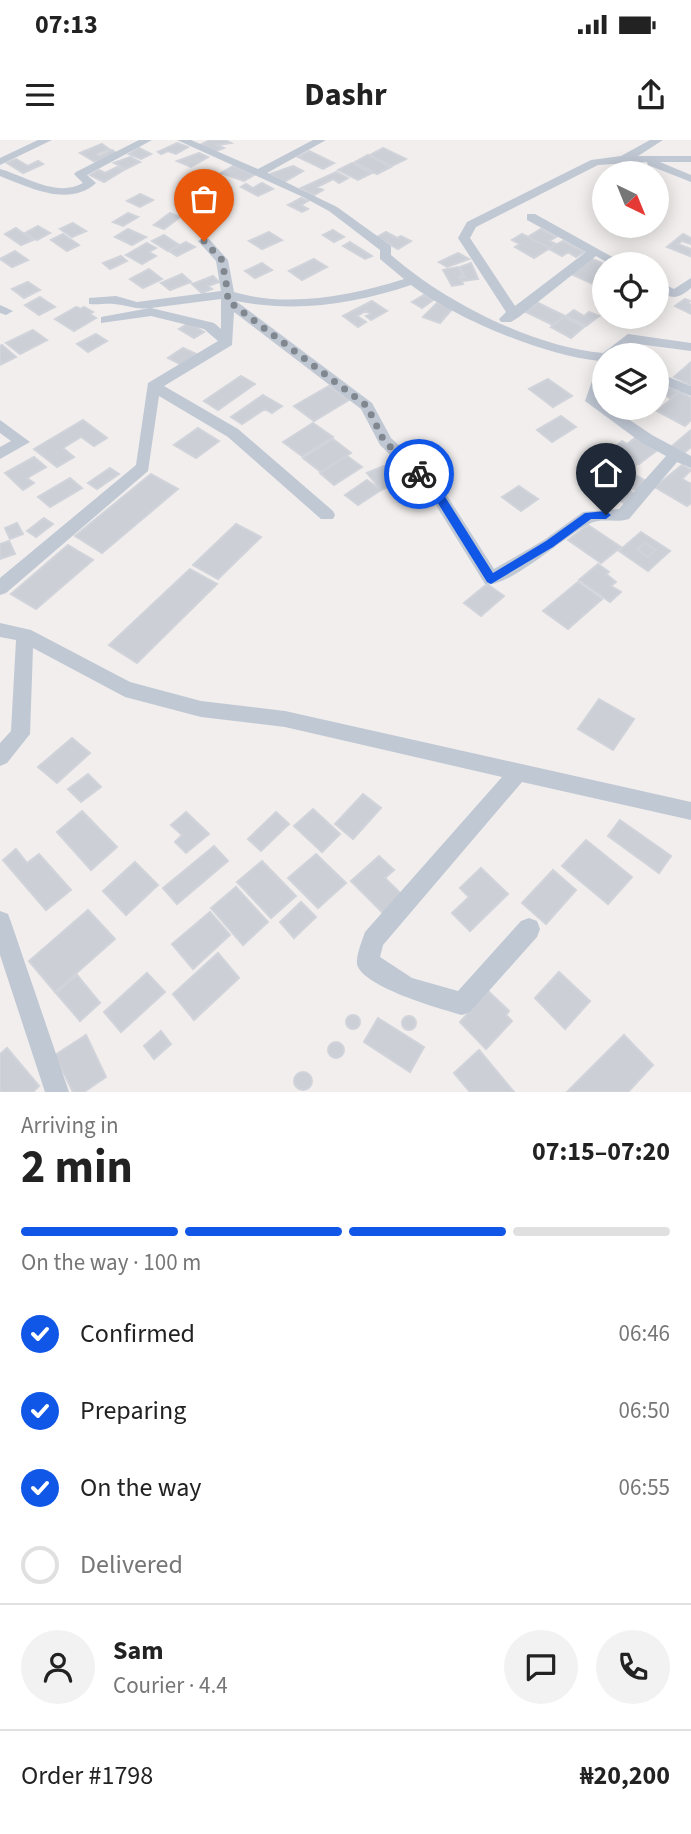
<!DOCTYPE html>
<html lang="en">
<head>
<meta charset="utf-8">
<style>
  :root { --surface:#fff; --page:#f2f2f2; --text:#222; --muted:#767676; --line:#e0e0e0; --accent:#1157e7 }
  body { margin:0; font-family:"Source Sans 3",sans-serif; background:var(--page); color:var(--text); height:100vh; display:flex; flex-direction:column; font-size:26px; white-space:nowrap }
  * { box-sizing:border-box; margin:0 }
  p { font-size:23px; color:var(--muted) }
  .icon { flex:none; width:38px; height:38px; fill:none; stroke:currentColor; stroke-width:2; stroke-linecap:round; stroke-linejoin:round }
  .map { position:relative; height:952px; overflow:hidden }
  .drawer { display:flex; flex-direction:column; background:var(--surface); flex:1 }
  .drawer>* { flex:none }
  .needle { width:46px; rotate:137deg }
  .tools { position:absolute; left:592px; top:21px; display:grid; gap:14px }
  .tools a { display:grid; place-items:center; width:77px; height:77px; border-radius:50%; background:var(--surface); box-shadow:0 4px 18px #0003; font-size:35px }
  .pin { position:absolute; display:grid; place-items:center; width:60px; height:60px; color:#fff; margin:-72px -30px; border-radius:50% 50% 50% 0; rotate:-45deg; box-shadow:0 0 7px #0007 }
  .pin .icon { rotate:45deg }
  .courier { position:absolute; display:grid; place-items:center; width:70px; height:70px; margin:-35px; border:5px solid #1157e7; border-radius:50%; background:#fff; color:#222; box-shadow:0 2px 9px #0007 }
  .head em { font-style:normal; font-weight:700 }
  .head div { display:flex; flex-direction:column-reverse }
  .head { display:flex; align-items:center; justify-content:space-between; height:119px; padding:0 21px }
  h1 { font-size:46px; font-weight:700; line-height:52px }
  .bar { display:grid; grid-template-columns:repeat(4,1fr); gap:10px 7px; align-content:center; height:84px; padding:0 21px }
  .bar i { height:9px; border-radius:5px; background:var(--line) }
  .bar .current { background:var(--accent) }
  .bar p { grid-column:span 4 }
  .line { display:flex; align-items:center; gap:18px; padding:0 21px; border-top:2px solid var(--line) }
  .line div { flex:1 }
  .round { display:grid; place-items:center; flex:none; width:74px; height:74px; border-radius:37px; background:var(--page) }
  ol { padding:0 21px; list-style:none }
  li { display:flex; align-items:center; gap:21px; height:77px }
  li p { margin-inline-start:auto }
  li .icon { padding:7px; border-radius:50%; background:var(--accent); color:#fff; stroke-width:4 }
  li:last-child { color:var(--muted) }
  li i { width:38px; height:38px; border:4px solid var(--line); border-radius:50% }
  .status { display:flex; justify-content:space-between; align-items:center; height:49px; padding:0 35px; background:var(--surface); direction:ltr }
  .status svg { height:19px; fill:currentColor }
  header { display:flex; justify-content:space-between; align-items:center; height:91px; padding:0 21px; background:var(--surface); font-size:32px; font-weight:700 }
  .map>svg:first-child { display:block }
  .building { fill:#cccfd6; stroke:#d1d3da; stroke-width:2; fill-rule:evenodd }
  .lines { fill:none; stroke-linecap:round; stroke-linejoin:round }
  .street { fill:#c0c8d4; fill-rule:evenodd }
  .route { fill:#1157e7 }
  .done { stroke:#81878f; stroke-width:7; stroke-dasharray:0 12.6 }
</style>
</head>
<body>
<div class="status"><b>07:13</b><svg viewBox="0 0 49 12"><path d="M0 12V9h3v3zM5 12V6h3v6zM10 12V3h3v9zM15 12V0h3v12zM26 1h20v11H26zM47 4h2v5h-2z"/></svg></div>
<header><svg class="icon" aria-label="menu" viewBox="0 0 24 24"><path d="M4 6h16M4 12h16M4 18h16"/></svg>Dashr<svg class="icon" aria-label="share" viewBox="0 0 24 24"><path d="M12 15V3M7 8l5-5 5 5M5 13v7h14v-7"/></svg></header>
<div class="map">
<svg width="691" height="952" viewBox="0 0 691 952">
  <rect width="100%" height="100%" fill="#f1eeed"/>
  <path class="building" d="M210 0H225L231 3 217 5 224 8 214 12 200 5Z
    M177 3 188 7 176 14 168 11 161 14 158 12Z
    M102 4 109 9 97 14 99 16 112 10 116 13 95 22 80 13Z
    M139 8 151 14 141 19 129 14Z
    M383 8 406 19 392 26 370 15Z
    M309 11 334 23 323 29 298 17Z
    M199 13 208 17 191 27 177 21Z
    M368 15 391 27 377 34 355 22Z
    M130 17 140 22 126 29 114 23Z
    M16 19 28 26 38 21 43 24 23 33 7 23Z
    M352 23 372 33 358 40 338 30Z
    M233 26 254 35 244 41 221 33Z
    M293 26 303 31 284 42 270 34Z
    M117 27 124 30 104 42 90 35 99 30 105 33Z
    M336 32 348 38 339 43 333 39 317 47 323 50 314 55 301 48Z
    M220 41 231 48 210 58 196 49Z
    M262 43 273 49 258 56 241 47 246 44 253 48Z
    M140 54 153 60 140 67 127 61Z
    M301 58 308 61 301 65 308 69 302 72 288 65Z
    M128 73 138 77 123 86 113 82Z
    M170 73 180 77 164 89 154 85Z
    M73 83 86 91 72 97 60 89Z
    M38 86 50 93 37 100 25 93Z
    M16 88 33 100 21 105 5 94Z
    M128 89 146 97 132 105 115 97Z
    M541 89 556 97 549 101 556 104 550 108 528 97Z
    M333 90 344 97 334 102 323 95Z
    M269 92 282 100 262 109 249 101Z
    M386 92 397 98 401 96 411 101 398 109 377 97Z
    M63 94 79 105 67 111 51 100Z
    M522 94 550 108 534 118 515 107 520 104 512 100Z
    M683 94 691 98V104L682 101 678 104 691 109 690 116 667 107Z
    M164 95 179 105 168 111 152 101Z
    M563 101 584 112 576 117 568 112 562 116 549 109Z
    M186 102 195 107 177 116 169 111Z
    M350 102 372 116 365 119 343 106Z
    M147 103 156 108 149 112 156 116 142 124 126 115Z
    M15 111 28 120 12 127 0 119Z
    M458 113 469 119 447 127 439 122Z
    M121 116 127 121 110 129 103 123Z
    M314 119 327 127 302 140 289 131Z
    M592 119 604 124V149L571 134Z
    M262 123 272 130 255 138 245 131Z
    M471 123 478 139 463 141 460 137H465L460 127Z
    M458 127 463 136 459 137 463 144 452 146 443 130Z
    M149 129 162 139 143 148 130 139Z
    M182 134 191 142 170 150 161 143Z
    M213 136 219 142 208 146 212 149 202 153 192 144Z
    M28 142 40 150 24 158 12 149Z
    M424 155 433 160 422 168 412 162Z
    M40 157 55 167 39 175 25 165Z
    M685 159 690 161 688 163 691 165V174L675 166Z
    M372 161 387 171 371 180 366 176 371 174 366 171 357 176 366 182 358 187 343 176Z
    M437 163 453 168 440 183 423 177Z
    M538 163 565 176 553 185 526 172Z
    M76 167 81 169 84 167 93 172 90 174 96 178 74 191 55 179Z
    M574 170 584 176 589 172 599 176 586 186 566 176Z
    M564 177 584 187 571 198 551 187Z
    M189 183 204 192 194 198 179 189Z
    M33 190 47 200 20 214 6 203Z
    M96 194 107 201 88 212 77 204Z
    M2 205 16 217 0 225V206Z
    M183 208 196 214 182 225 168 218Z
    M691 222V245L674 237Z
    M241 236 255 244 218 270 204 261Z
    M548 239 572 256 553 267 529 249Z
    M658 241 678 252 670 258 656 250Z
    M329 246 349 260 314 281 294 266Z
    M680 252 691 258V280L685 286 657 271Z
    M263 255 282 266 272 273 265 269 242 284 231 277Z
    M561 276 576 287 552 302 537 290Z
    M83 280 107 298 94 306 81 297 63 308 74 317 57 327 34 309Z
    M313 283 333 297 302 316 283 302Z
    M198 288 219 301 196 318 174 305Z
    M691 290V307L684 313 672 306Z
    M635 298 656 311 639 324 614 308 622 301 627 304Z
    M333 299 351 313 321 332 303 318Z
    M612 309 637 324 630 330 605 314Z
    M605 315 628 329 606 346 582 332Z
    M347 316 362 327 334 345 320 333Z
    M34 317 46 327 27 338 34 343 23 350 5 333Z
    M682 325 691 330 682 339 691 344V363L687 366 655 347Z
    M384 326 398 342 381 350 367 333Z
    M110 328 119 334 97 349 88 343Z
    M151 334 178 349 102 413 75 396Z
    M634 334 649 343 638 352 623 343Z
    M70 338 82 348 50 367 38 357Z
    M367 340 381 350 358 365 345 355Z
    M620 344 635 354 624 363 609 353Z
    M519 346 538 359 521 371 502 357Z
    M44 378 53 384 36 397 27 391Z
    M17 383 23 394 10 399 5 388Z
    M236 384 261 397 218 439 193 425Z
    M588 385 621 407 601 423 568 400Z
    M641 392 670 411 648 431 619 411ZM645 403 656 410 648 417 637 409Z
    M9 401 15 414 0 419V404Z
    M645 403 656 410 648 417 637 409Z
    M68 405 93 420 36 469 11 454Z
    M598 424 609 432 606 434 616 442 611 446 621 452 610 462 579 440Z
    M190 429 217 444 137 523 109 505Z
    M578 442 602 459 568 489 543 471Z
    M487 444 504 456 481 476 464 463Z
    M599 559 634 579 613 610 578 589Z
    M72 598 90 613 57 643 38 627Z
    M88 634 101 647 81 662 68 649Z
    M363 654 381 668 353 699 335 684Z
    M313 669 340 694 322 712 294 686Z
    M82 671 117 707 91 730 57 692Z
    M186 672 209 694 186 713 175 702 182 695 171 685Z
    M276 672 289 684 261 711 248 699Z
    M620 680 671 716 659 733 608 696Z
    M586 700 632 737 608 764 562 726Z
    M214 706 228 721 177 764 163 748Z
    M16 709 27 723 39 714 71 750 46 770 3 720Z
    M316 714 346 743 318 768 288 738Z
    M379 716 394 730 385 738 404 757 385 775 351 741Z
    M262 721 296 756 271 778 237 742Z
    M135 722 158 745 126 775 103 751Z
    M481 728 508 754 470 791 452 773 469 757 460 748Z
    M553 730 576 750 546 784 522 763Z
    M236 747 268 782 243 805 211 768Z
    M301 762 316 777 294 798 280 782Z
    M88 770 115 799 55 852 29 821Z
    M210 772 230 795 193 829 172 804Z
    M218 813 239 838 194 880 173 854Z
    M559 832 590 861 565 889 535 858Z
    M147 833 165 852 121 892 104 872Z
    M77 835 100 863 80 881 56 853Z
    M488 851 509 871 506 875 512 881 486 909 460 882Z
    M346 882a7 7 0 1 1 14 0a7 7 0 1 1-14 0Z
    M402 883a7 7 0 1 1 14 0a7 7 0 1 1-14 0Z
    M378 878 424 907 410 932 364 902Z
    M161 891 171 904 154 919 144 906Z
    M86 895 106 937 84 952H73L55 915Z
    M624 895 653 925 628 952H567Z
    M328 910a8 8 0 1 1 16 0a8 8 0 1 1-16 0Z
    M7 908 39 946 33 952H0V914Z
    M479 910 514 952H470L454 933Z
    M294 941a9 9 0 1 1 18 0a9 9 0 1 1-18 0Z"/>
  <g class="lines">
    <path class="street" d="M38 0H52L0 25V18Z
      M139 0H152L87 35 96 43C69 68 28 47 0 36V29C25 36 57 58 83 43L74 34 76 32Z
      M177 0H191L258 29 313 0H326L267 33 337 67 391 106V115C443 161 533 207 603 213L628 194 691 203V211L631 203 616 215H604V247L600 259 604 262V268H612L652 295 691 316V328L677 322 629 379C617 383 602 378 591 383 569 392 507 450 485 444L427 351 380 305 361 269 234 172 232 205 164 246 238 289 333 371 335 375 333 379H321L228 297 159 256 148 331 6 453 0 455V438L136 325 148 243 218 201 204 189 151 176 101 183V177L150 168C136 170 127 165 114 164 106 163 98 165 89 164V158L116 156 137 162 221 151 216 121 198 101 204 97 208 98 228 120 234 152C288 168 351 156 404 139L380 119V110L329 71 303 57ZM411 145C457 179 542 215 599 221L585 261 642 303 666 316 619 369 583 372 544 400 494 429 439 343 391 298 372 263 236 161C296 173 355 164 411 145ZM221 159V189L214 183 151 168Z
      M650 0H663L638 16H691V22H660L691 35V42L648 25 647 22 598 25 476 87 470 98 515 166 586 112 527 80V74H535L625 124H610L596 116 519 177 511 182H501L499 179 506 172 458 98 467 82 591 20 621 16Z
      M691 138V148C677 160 672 159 656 150V140L674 149Z
      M0 165 13 171 6 175 0 173Z
      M656 232 691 246V256L656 241Z
      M0 280 30 302 0 319V307L11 301 0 293Z
      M0 483 31 490 130 542 201 561 285 571 691 662V680L522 642 383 805 380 817 412 838 458 851 521 781 529 778 537 781 540 789 537 797 470 872 462 875C441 869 362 847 357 824 356 815 362 801 365 792L502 637 285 587 201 577 125 557 33 508 30 594 7 623 0 626V603L11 591 16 500 0 497Z
      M0 771 8 774 11 782 69 952H45L0 815Z"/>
  </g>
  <path class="route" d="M419 330 437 344 493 433 546 401 585 373 606 371 611 375 606 379H591L553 407 491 444 487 442 429 349 416 336V331Z"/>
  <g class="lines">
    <path class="done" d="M204 101 222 120 228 154 227 160 367 266 384 301 419 334"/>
  </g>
</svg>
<div class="tools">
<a><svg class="needle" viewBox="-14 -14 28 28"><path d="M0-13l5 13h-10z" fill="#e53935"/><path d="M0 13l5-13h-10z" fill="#767676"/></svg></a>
<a><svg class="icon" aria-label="locate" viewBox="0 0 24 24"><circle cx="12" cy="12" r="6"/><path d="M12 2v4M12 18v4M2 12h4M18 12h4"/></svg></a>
<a><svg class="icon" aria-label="layers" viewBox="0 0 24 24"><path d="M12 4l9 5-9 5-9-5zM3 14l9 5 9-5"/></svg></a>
</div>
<div class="pin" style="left:204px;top:101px;background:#ea580c"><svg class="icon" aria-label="bag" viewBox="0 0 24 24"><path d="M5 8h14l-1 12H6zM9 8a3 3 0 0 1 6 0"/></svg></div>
<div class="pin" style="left:606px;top:375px;background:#1f2937"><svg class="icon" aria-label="home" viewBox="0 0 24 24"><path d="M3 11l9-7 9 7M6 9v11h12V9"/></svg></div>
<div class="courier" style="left:419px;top:334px"><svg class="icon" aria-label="bike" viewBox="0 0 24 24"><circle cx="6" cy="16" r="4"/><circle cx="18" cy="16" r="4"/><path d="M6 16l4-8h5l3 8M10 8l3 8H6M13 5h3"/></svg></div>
</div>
<section class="drawer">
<div class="head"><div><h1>2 min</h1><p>Arriving in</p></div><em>07:15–07:20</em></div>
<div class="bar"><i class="current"></i><i class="current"></i><i class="current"></i><i></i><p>On the way · 100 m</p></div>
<ol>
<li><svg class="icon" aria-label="check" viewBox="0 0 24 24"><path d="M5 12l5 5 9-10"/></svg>Confirmed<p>06:46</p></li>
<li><svg class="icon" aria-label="check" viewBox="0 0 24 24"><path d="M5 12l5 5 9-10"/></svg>Preparing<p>06:50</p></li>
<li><svg class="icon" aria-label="check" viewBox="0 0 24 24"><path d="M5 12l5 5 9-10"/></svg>On the way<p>06:55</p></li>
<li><i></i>Delivered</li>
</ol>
<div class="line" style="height:126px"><a class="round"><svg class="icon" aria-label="person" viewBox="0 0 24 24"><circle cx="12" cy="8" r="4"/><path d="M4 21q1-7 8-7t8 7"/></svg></a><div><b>Sam</b><p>Courier · 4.4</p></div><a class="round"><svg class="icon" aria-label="chat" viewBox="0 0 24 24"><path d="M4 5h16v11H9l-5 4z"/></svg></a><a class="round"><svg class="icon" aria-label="phone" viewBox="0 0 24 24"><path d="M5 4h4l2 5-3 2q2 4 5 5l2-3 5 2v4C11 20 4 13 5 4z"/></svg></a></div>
<div class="line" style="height:91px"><div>Order #1798</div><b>₦20,200</b></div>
</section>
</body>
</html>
